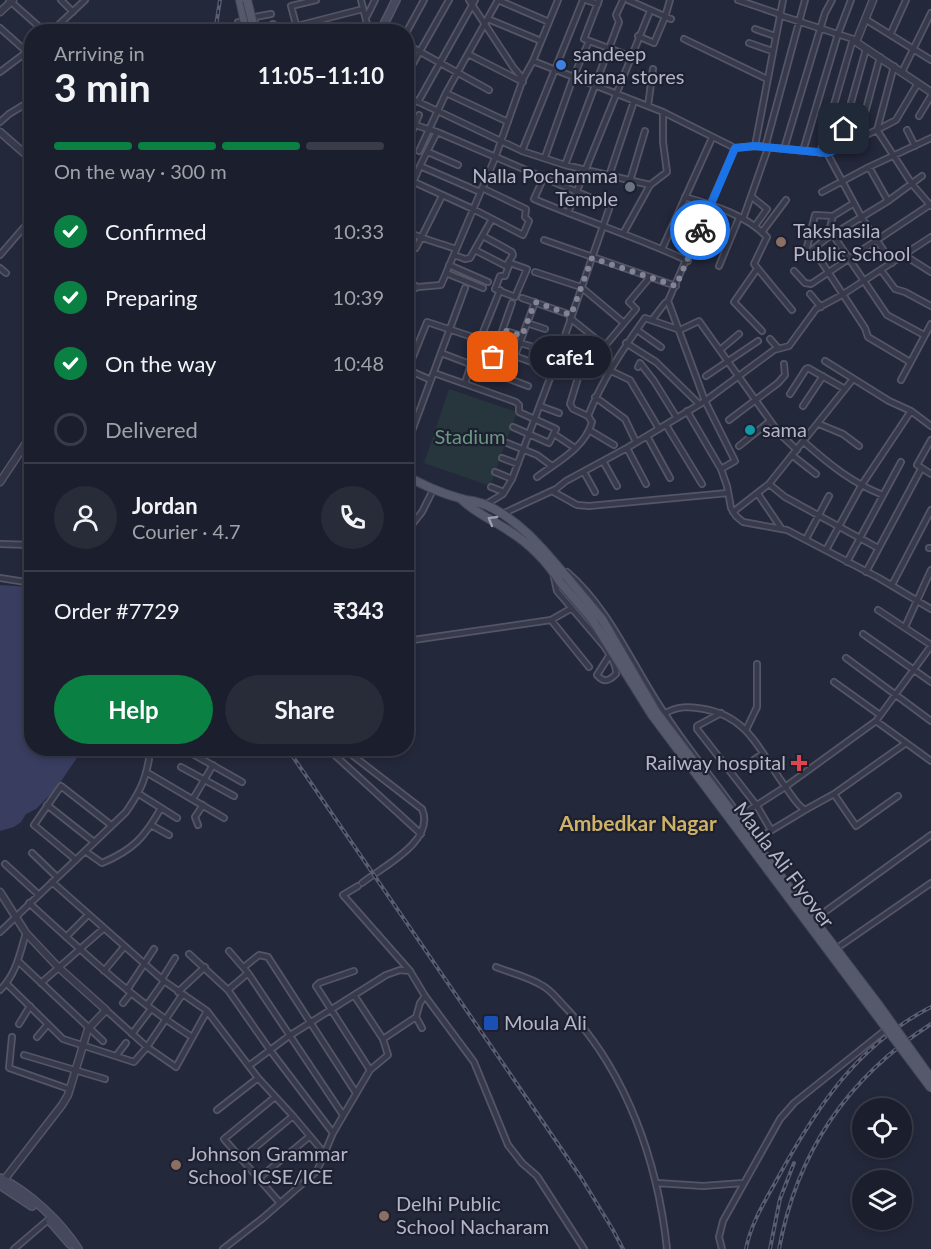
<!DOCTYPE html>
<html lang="en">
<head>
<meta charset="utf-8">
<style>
  :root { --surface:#1b1e2c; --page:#282b38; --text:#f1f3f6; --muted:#a0a2a9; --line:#393c48; --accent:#0b8043 }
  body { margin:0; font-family:Lato,sans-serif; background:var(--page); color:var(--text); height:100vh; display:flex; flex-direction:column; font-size:22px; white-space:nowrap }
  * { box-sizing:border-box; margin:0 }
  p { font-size:20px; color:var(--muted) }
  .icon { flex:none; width:33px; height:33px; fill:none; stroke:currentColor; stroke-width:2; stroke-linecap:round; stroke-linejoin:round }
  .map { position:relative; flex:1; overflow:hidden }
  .panel { position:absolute; left:24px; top:24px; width:390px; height:732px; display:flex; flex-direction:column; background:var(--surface); border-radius:24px; box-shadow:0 3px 9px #0003,0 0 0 2px var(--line) }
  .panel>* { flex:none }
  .tools { position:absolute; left:852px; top:1098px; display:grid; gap:12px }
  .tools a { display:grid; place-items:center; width:60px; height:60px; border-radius:50%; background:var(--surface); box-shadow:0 3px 9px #0003,0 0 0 2px var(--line); font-size:30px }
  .pin { position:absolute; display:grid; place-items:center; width:51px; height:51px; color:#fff; margin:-26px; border-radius:12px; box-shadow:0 3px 9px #0006 }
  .courier { position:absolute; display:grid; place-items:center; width:60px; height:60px; margin:-30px; border:4px solid #1a73e8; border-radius:50%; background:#fff; color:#222; box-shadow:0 2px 8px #0007 }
  .bubble { position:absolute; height:42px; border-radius:21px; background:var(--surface); box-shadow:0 3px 9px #0003,0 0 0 2px var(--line); font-size:20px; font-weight:700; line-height:42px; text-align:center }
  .overview em { font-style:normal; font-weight:700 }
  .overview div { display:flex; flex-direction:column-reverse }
  .overview { display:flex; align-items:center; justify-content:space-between; height:102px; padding:0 30px }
  h1 { font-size:39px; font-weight:700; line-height:45px }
  .bar { display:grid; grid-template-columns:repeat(4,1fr); gap:9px 6px; align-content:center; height:72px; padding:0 30px }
  .bar i { height:8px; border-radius:4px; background:var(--line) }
  .bar .active { background:var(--accent) }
  .bar p { grid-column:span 4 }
  .line { display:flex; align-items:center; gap:15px; padding:0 30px; border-top:2px solid var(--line) }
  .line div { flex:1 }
  .round { display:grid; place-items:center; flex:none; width:63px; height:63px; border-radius:32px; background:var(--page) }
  ol { padding:0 30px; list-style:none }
  li { display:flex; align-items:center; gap:18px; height:66px }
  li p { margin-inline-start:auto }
  li .icon { padding:6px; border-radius:50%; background:var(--accent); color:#fff; stroke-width:4 }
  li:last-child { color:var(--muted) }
  li i { width:33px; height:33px; border:3px solid var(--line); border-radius:50% }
  .cta { display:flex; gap:12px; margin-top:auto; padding:12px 30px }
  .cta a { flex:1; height:69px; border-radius:36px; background:var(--accent); color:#fff; font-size:24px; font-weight:700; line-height:69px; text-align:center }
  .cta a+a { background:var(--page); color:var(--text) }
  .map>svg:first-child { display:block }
  .green { fill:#27353d }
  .water { fill:#393e61 }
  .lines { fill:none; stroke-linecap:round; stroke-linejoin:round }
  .minor-casing { stroke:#535666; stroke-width:8 }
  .tertiary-casing { stroke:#535666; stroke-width:9 }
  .secondary-casing { stroke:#535666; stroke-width:10 }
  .primary-casing { stroke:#414454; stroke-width:10 }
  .minor { stroke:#383a4b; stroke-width:4.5 }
  .tertiary { stroke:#383a4b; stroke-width:6 }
  .secondary { stroke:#46485e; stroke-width:7 }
  .primary { stroke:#56596b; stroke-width:8 }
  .rail-casing { stroke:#5a5d72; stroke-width:4 }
  .rail { stroke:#1d2030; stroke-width:1.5; stroke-dasharray:4.5; stroke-linecap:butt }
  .primary-bridge-casing { stroke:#414454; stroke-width:10; stroke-linecap:butt }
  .primary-bridge { stroke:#56596b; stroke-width:8 }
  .oneway { stroke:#9c9fb0 }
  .done { stroke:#828496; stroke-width:6; stroke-dasharray:0 10.8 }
  .route { stroke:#1a73e8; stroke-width:8 }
  .shop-dot { fill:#3f7fe0; stroke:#1d2030; stroke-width:2 }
  .worship-dot { fill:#6b7280; stroke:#1d2030; stroke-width:2 }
  .education-dot { fill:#8d6e63; stroke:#1d2030; stroke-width:2 }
  .culture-dot { fill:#0f9aa8; stroke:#1d2030; stroke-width:2 }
  .health-dot { fill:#e0444e; stroke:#1d2030; stroke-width:2 }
  .transit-dot { fill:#1a4fb4; stroke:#1d2030; stroke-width:2 }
  .labels { text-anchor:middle; stroke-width:4.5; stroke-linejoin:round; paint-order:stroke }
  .poi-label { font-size:20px; fill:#b4b6c7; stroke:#1d2030; text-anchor:start }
  .park-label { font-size:20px; fill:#6c9782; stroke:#1d2030 }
  .street-label { font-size:20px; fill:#b4b6c7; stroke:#1d2030 }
  .neighbourhood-label { font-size:21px; font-weight:bold; fill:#ceb267; stroke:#1d2030 }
</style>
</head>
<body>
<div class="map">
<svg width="931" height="1249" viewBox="0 0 931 1249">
  <rect width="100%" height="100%" fill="#24283b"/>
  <path class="green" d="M449 389 517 412 490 486 424 463Z"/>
  <path class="water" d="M0 585 31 587 32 748 83 749 55 790 36 809 26 814 21 822 14 827 0 831Z"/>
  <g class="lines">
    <g class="minor-casing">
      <path id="minor" d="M9 0 45 32
        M61 0 73 12
        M361 0 369 32
        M469 0 513 67 523 79
        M498 0 549 22
        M586 0 598 4
        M599 0 584 39 630 56
        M628 0 671 19
        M738 0 779 14
        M779 15 853 39
        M367 16 375 0
        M488 19 541 41
        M865 19 931 60
        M255 20V17L271 14
        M238 22 241 32
        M273 24 275 32
        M297 26 363 9
        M0 28 27 52
        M755 29 775 36
        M51 32 85 0
        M298 32 291 6 316 0
        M343 32 368 25
        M406 33 424 0
        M891 33 906 0
        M638 36 654 43 665 17 670 0
        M684 39 767 79
        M749 43 772 51
        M406 44 489 90
        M468 54 523 82
        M533 61 663 112 735 148 755 146 827 153 877 130 896 120 918 83
        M894 66 877 130 912 184 931 206
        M0 72 32 48
        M902 72 931 13
        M406 76 449 0
        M446 93 508 122
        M406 96 522 151 565 165 650 185
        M418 102 475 0
        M648 106 653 69
        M919 116 931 96
        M0 122 9 114 32 100
        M406 122 437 132 610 206 553 370 512 479 503 494 485 505
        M907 130 915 146
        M858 139 880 57
        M407 144 419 115
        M755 146 783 0
        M765 148 805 0
        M784 149 825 13 832 0
        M838 149 866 49
        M419 151 446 93 498 0
        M522 151 583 0
        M803 151 838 34 851 0
        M428 152 458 165
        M820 153 853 39
        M827 153 862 218 892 263
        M545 157 573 78 589 41
        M565 165 619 22 616 15 623 0
        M420 166 480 192
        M869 167 888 201
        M609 176 634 101
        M543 179 534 199C585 221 638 237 688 261
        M630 181 645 131
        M414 182 473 209 523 235 529 221 525 217 526 209 482 188
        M822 192 869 167 931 138
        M685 197C713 205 746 215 767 237L754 264 792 310
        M752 197 767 209 755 226
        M406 200 420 166 437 132
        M568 213 650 11
        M743 219 768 148
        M406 231C422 239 439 243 456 249
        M624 232 650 185 667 172 663 142V112
        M762 232 786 200
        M833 235 887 315 924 335
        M827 238 833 216
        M544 240 676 286
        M416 248 442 196
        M662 249 712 138
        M475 250 506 266 513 255 512 252 483 236
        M806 251 808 253 827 238 888 201 922 176
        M806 251 815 215 833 216 854 203
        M815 252 865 328 868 337 910 362
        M0 255 32 218
        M454 255 465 259 470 258 492 219
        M904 255 931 272
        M510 263 527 269 515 297 495 289 500 276H505Z
        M449 265 488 282
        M719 266 739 218
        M0 268 6 273
        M757 269 734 302 762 331
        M881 270 895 289 905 292 931 306
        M794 271 805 283 811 284 931 204
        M535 272 581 287 624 323
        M446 273 483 288
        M32 276 28 284 32 286
        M406 282 418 287
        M406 292 418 287 441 285 495 158 523 79 533 61 558 0
        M810 294 821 307
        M522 298 571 315
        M570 318 605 346
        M652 320 665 303 668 301
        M527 323 545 329
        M503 330 522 336
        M637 330 661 347
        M770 339 778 348
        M520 343 537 348 533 363
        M626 343 656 362 699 404
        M720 350 739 334
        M475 352 500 290
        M441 353 528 386
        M515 356 553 370
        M493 357 512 303
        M513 361 535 302
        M825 361 889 401 911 411 931 426
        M638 367 640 363 654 381 677 418
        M406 369 431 380
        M408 369 427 322 497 345
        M554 369 578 378
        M611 371 630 380 659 429
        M434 373 516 402 519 405V412L556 429 549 443 513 427
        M706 376 758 341
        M901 380 931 324
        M465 383 474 355
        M790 394 806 369 808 368 845 389
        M595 397 625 419 636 442
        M540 406 559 413
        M803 406 823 376
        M687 411 721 469 727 486 731 508 736 516 743 522 787 530 879 578 931 609
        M588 416 573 409 570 404 578 378 636 309 629 302 650 277
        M729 420 778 383 785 375 784 364
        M819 424 843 434 859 446
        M666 425 702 484
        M589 430 614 445
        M554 434 575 448
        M647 436 670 478
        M931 440 917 465 931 474
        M804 442C829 464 852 483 883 495
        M507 443 537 455 552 466
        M739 446 770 421
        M406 447 465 288
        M627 448 646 484
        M793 456 816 474
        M502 458 518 464
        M603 461 617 486
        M721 469 735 461 705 401 668 301 735 148
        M495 472 512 479
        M584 472 595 492
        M537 477C557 462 585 448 592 422L588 416C602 380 623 349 645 318L680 330 699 321 779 433 797 450
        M769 484 785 497 878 548
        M491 487 504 492
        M552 491 577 505 589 506 728 493
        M758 494 781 528
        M733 512 769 484 853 379
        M502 514 556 489 566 481 627 448 705 401 774 350 789 346 816 309 842 295 931 237
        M406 532 422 512 433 490
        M806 539 829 496
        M0 544 32 545
        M24 545 32 559
        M929 548H931
        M826 550 861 486 911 411
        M847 562 901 462
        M567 572C610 609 632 665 663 711 684 744 710 775 733 807
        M866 572 921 469
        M553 573 557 591 604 646C609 654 617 664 616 674 609 681 604 683 597 675L609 656
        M0 578 32 583
        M892 585 931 510
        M878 610 931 645
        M551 620 589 667
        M905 627 931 570
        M863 634 931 682
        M406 641 551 620 572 608
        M846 658 931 721
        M834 682 880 715
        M721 713 697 726V729L757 806 771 830
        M664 714C677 706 689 706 704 709 751 717 761 755 787 789 792 796 797 805 805 810L834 794 906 743
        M876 721 931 761
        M746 730 757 707V664
        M327 748 421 834
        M343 748 422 809C436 841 382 867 362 883
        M191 753 242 782
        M181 767 234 796
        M744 767 762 754
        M146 772 224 818
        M139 794 177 818
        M834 794 856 826 898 796
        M193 799 213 765
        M47 805 94 842
        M740 816 785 787 876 721 931 646
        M151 825 169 835
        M198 825 195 817 203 805
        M757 839 805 810
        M85 851 102 863C133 850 145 837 161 808
        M32 853 57 877
        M76 860 34 825 61 786 111 825
        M5 864 39 895
        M52 882 164 981 207 1011 258 1078 293 1116 325 1154
        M358 886 343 895 410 971 425 996 474 1062 508 1145 522 1163 537 1176 584 1249
        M29 903C80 949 131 998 189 1035
        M815 919 931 835
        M0 932 126 812C139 793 145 782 149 759
        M66 937 88 915
        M837 948 931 883
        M229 951 248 973 343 1115
        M189 954 228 990 270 1050 333 1133
        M18 961 103 1041
        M244 967 259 955 268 957 356 1093
        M496 967C511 973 529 977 543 986 552 991 559 1001 566 1008 627 1072 658 1163 667 1249
        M104 971 124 947
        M354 971 319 983 316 986 370 1070
        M162 979 175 958
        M41 983 103 929
        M7 984 63 1039 134 1062 147 1047 182 995
        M0 990C16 975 20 953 26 933
        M127 990 154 949
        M228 990 248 973
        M178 992 205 967
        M123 1003 131 993
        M147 1005 164 981
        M106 1010 147 1047 176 1067 207 1011
        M416 1017 422 1028
        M19 1024 30 1006
        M132 1034 151 1009
        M12 1037 9 1068 69 1089
        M37 1037 48 1024
        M383 1039 416 1017 420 1003 425 996
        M24 1055 105 1079
        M116 1056 126 1043
        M250 1065 289 1036 386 975 400 970 410 971
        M275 1097 224 1139 280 1203
        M217 1110 258 1078
        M241 1159 293 1116
        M258 1179 310 1136
        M657 1183 703 1186 743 1183
        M14 1249 48 1220
        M223 1249 263 1218 317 1171 333 1133 370 1070 388 1055 383 1039 354 995
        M722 1249 719 1237 723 1221 780 1119 794 1103 889 1027"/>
    </g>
    <g class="tertiary-casing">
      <path id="tertiary" d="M873 0 856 42 931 92
        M0 12 13 0
        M0 132 32 160
        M0 482 32 434
        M0 892 26 933 58 967 106 1010 88 1029 68 1095 62 1105 4 1180"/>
    </g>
    <g class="secondary-casing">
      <path id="secondary" d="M380 32 396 0
        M0 1178C30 1193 60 1221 78 1249
        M0 1185 32 1206
        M50 1221 70 1244"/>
    </g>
    <g class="primary-casing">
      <path id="primary" d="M240 0 247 32
        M406 476C424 485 440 493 459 498 468 501 477 501 486 505 520 520 543 549 566 576
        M461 499C475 513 493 520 509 531 530 544 547 562 560 582"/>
    </g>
    <use href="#minor" class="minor"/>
    <use href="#tertiary" class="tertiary"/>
    <use href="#secondary" class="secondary"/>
    <use href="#primary" class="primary"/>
    <g class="rail-casing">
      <path id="rail" d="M215 32 220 0
        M287 748 582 1179 613 1230 623 1249
        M746 1249C751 1222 767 1198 780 1174 818 1105 859 1044 931 1007
        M770 1249 780 1199 794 1163
        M779 1249C797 1152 848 1077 931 1024"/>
    </g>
    <use href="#rail" class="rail"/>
    <g class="primary-bridge-casing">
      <path id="primary-bridge" d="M247 0 255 32
        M566 576 602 619 656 712 878 1004 931 1078
        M560 582 592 619 652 715 931 1088"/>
    </g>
    <use href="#primary-bridge" class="primary-bridge"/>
  </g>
  <defs><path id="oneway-chevron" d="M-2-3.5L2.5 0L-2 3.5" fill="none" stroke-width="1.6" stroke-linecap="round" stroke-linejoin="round" transform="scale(1.5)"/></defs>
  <use class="oneway" href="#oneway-chevron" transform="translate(492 520) rotate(-150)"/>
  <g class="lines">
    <path class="done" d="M493 357 503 330 522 336 535 302 571 315 592 258 676 286 700 230"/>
    <path class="route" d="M700 230 735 148 755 146 827 153 838 149 844 129"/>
  </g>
  <circle class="shop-dot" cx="561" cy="65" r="6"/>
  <circle class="worship-dot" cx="630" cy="187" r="6"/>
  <g class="education-dot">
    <circle cx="781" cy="242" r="6"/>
    <circle cx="176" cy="1165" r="6"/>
    <circle cx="384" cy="1216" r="6"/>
  </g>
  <circle class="culture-dot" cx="750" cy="430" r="6"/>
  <path class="health-dot" d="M796 754h6v6h6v6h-6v6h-6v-6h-6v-6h6z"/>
  <rect class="transit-dot" x="483" y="1015" width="16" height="16" rx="3"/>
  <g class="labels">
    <g class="poi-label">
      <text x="573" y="61">sandeep<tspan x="573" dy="23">kirana stores</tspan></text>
      <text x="618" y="183" text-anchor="end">Nalla Pochamma<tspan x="618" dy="23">Temple</tspan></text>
      <text x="793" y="238">Takshasila<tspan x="793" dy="23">Public School</tspan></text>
      <text x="762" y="437">sama</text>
      <text x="786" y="770" text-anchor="end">Railway hospital</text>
      <text x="504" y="1030">Moula Ali</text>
      <text x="188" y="1161">Johnson Grammar<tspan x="188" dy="23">School ICSE/ICE</tspan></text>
      <text x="396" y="1211">Delhi Public<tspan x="396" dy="23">School Nacharam</tspan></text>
    </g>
    <g class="park-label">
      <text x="470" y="444">Stadium</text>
    </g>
    <g class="street-label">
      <text transform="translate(784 865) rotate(53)" y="7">Maula Ali Flyover</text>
    </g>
    <g class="neighbourhood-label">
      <text x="638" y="831">Ambedkar Nagar</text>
    </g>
  </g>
</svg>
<div class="tools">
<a><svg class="icon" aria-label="locate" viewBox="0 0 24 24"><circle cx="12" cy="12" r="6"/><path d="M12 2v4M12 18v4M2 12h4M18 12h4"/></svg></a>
<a><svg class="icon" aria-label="layers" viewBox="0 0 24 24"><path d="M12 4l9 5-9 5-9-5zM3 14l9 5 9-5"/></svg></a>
</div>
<div class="pin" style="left:493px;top:357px;background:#ea580c"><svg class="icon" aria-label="bag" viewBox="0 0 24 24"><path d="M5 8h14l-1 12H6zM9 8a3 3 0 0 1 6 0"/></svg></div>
<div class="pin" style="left:844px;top:129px;background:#1f2937"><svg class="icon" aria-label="home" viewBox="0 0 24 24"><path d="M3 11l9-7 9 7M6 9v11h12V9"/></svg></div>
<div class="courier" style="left:700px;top:230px"><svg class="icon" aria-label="bike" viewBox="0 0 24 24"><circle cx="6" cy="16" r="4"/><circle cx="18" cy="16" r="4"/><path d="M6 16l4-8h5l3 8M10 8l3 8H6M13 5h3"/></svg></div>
<div class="bubble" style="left:530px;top:336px;width:81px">cafe1</div>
<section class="panel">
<div class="overview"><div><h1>3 min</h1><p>Arriving in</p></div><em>11:05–11:10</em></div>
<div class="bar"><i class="active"></i><i class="active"></i><i class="active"></i><i></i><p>On the way · 300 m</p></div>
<ol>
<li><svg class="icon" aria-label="check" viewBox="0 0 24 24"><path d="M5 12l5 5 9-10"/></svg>Confirmed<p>10:33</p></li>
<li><svg class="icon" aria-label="check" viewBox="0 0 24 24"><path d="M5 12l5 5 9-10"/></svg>Preparing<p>10:39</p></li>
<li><svg class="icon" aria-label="check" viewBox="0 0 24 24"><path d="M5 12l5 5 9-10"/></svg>On the way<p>10:48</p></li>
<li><i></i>Delivered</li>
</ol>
<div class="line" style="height:108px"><a class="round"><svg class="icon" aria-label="person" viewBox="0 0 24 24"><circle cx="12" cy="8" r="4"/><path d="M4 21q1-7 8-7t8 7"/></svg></a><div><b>Jordan</b><p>Courier · 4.7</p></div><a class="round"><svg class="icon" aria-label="phone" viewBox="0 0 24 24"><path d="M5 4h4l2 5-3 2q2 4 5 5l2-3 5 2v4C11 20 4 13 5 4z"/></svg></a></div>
<div class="line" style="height:78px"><div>Order #7729</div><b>₹343</b></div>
<div class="cta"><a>Help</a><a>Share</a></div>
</section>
</div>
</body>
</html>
